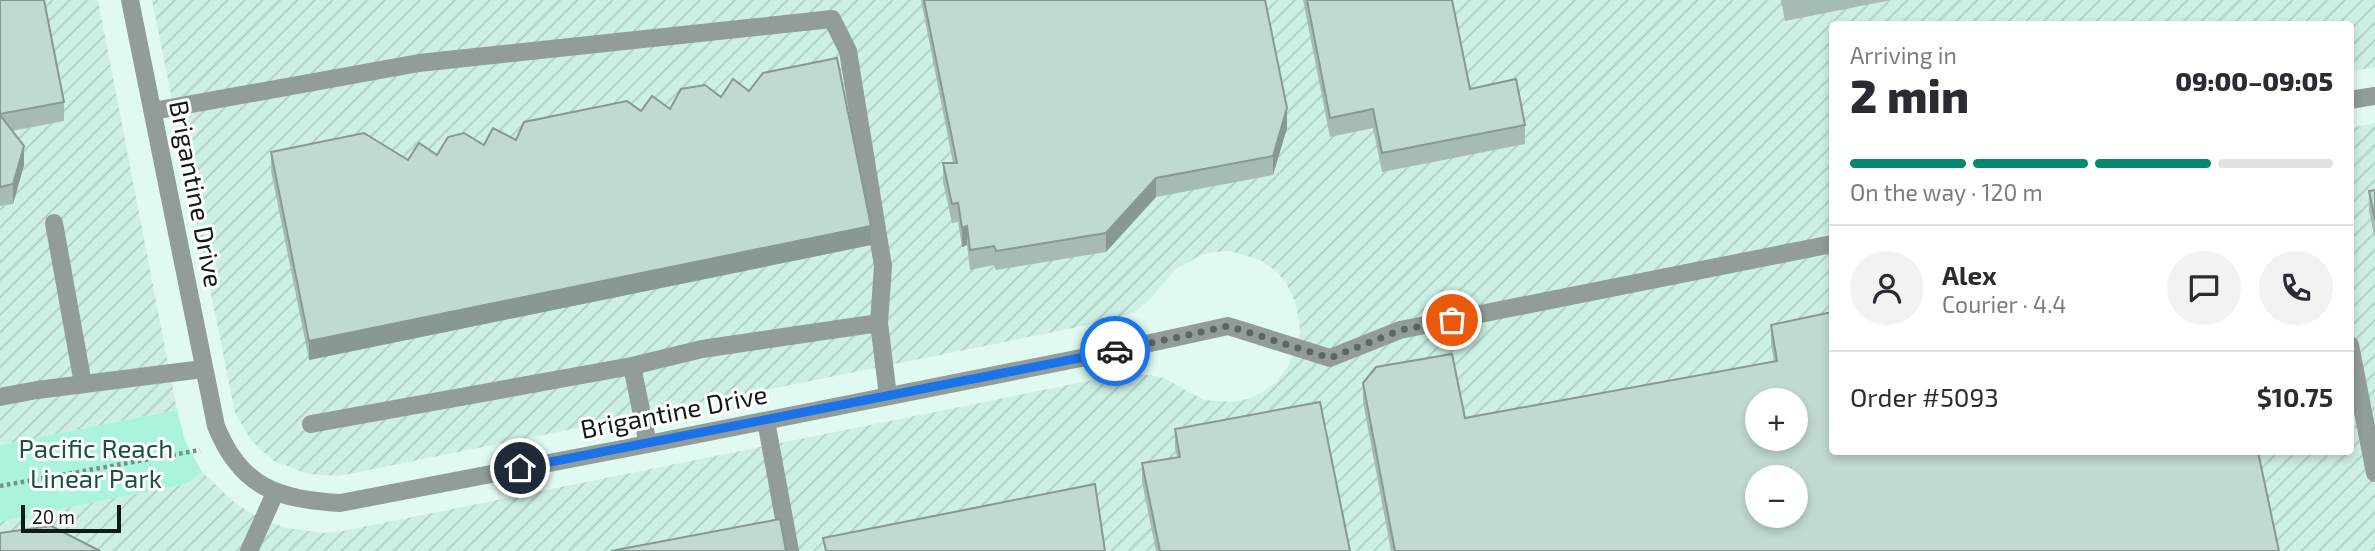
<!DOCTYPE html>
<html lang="en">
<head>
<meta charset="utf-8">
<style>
  :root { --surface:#fff; --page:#f2f2f3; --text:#2b2b33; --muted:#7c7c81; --line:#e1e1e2; --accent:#068a6f }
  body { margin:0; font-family:"Exo 2",sans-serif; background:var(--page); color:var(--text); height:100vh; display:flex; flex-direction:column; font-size:26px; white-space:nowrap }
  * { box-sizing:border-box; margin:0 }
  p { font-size:23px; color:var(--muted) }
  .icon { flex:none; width:38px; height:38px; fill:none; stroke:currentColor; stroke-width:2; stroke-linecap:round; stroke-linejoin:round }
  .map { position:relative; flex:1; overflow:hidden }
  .drawer { position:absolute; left:1829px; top:21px; width:525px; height:434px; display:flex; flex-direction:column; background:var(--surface); border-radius:7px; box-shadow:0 4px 10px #0003 }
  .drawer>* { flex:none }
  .controls { position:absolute; left:1745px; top:388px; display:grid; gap:14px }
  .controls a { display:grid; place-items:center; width:63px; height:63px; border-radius:50%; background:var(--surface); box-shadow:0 4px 10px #0003; font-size:35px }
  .scale { position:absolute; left:21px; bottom:18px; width:100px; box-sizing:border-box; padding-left:7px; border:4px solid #101a16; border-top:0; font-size:19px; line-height:24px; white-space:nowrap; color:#101a16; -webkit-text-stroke:5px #fff; paint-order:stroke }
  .pin { position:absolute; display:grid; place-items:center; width:60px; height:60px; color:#fff; margin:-30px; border:4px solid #fff; border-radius:50%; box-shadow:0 2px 7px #0007 }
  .courier { position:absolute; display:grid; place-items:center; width:70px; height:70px; margin:-35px; border:5px solid #1a73e8; border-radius:50%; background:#fff; color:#222; box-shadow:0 2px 9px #0007 }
  .summary em { font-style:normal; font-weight:800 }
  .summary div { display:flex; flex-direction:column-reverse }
  .summary { display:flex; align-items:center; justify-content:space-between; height:119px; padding:0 21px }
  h1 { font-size:46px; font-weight:800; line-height:52px }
  .bar { display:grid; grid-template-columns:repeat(4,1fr); gap:10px 7px; align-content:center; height:84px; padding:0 21px }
  .bar i { height:9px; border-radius:5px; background:var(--line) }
  .bar .on { background:var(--accent) }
  .bar p { grid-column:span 4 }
  .line { display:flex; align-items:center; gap:18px; padding:0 21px; border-top:2px solid var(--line) }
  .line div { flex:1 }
  .round { display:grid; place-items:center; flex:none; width:74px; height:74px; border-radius:37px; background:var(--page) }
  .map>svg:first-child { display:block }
  .industrial { fill:url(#industrial-furrows); fill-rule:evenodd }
  .green { fill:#aaf3dc }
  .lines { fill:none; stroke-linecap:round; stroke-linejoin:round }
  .path { stroke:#7c8e88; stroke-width:4.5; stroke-dasharray:3.5 3.5; stroke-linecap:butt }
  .minor { stroke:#929c99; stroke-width:18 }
  .wall { fill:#a6bbb4 }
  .shaded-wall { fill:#879992 }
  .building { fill:#c1dad1; stroke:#879992; stroke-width:2; fill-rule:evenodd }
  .done { stroke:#596863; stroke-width:7; stroke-dasharray:0 12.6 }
  .route { stroke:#1a73e8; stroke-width:9 }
  .labels { text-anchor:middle; stroke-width:6; stroke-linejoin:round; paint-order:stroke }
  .street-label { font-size:26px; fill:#101a16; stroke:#fff }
  .park-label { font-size:26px; fill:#1b5243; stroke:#fff }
</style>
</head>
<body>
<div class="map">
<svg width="2375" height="551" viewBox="0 0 2375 551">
  <defs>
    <pattern id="industrial-furrows" width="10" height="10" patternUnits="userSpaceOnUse" patternTransform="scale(1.75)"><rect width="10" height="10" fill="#cdf0e4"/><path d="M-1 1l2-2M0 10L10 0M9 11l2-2" fill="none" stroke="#afcdc3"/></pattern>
  </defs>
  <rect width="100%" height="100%" fill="#e0faf1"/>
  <path class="industrial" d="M0 0H98L177 410 0 445Z
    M152 0H2375V67L2350 72V24H1832V452H2350V128L2375 123V551H0V521L186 484 202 472 234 502 259 518 287 528 324 533 343 531 1123 374 1150 375 1164 378 1204 400 1232 402 1247 399 1262 392 1275 383 1287 368 1298 343 1300 330 1296 304 1285 281 1273 269 1260 260 1230 251 1214 252 1201 255 1176 269 1151 298 1135 312 1103 322 339 476 307 474 274 461 261 450 251 440 235 413ZM1757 401H1796V439H1757ZM1757 478H1796V516H1757Z"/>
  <path class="green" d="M177 410 185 441 202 472 186 484 0 521V445Z"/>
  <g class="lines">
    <path class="path" d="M0 486 200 450"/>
    <path class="minor" d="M130 0 216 426C241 488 278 499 340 503L648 444 1091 356 1228 326 1330 358 1400 330 1832 244
      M2350 100 2375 96
      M153 111 419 63 832 19 848 51 883 266 879 323 888 396
      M54 223 83 384
      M2350 345 2375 473
      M632 366 702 349 879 323
      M0 397 37 390 203 369
      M766 421 790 551
      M311 424 632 366 648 444
      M249 551 275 493"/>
  </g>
  <path class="wall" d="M0 0 64 102V121L12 131 24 165 13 204 0 206Z
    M921 0H1265L1287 128 1273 175 1156 197 1106 252 996 270 994 265 970 270 967 245 962 247 958 222 952 223 943 182V163H953Z
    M1303 0H1452L1470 89 1525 125V144L1382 172 1373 128 1330 137Z
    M1781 0H1891L1785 21Z
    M670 109 871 245 309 360 271 171V152L408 160 437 155 484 145 516 140 641 111Z
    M2375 190V239L2369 211V191Z
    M1771 325 2279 551H1391L1363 402V383L1465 418 1774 362 1771 344Z
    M1175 429 1350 551H1156L1142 482V463L1177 457 1175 448Z"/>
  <path class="shaded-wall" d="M1287 108V128L1273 175V156Z
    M24 146V165L13 204V184Z
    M1156 178V197L1106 252V233Z
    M871 226V245L309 360V341Z
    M967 226V245L962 247V228Z"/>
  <path class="building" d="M0 0H44L64 102 0 114Z
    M924 0H1265L1287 108 1273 156 1156 178 1106 233 996 251 994 246 970 250 967 226 962 228 958 203 952 204 943 163H957Z
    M1307 0H1452L1470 89 1516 79 1525 125 1382 153 1373 109 1330 118Z
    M837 58 871 226 309 341 271 152 364 133 408 160 419 143 437 155 448 137 464 133 484 145 493 128 516 140 524 122 627 101 641 111 652 96 670 109 681 89 705 85 721 97 733 79 749 91 763 73Z
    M0 115 24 146 13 184 0 187Z
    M2375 190V220L2369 191Z
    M1832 312V452H2258L2279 551H1395L1363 383 1376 367 1452 354 1465 418 1777 361 1771 325ZM1757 401H1796V439H1757ZM1757 478H1796V516H1757Z
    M1320 402 1350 551H1160L1142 463 1180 457 1175 429Z
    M1095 484 1105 551H826L823 538Z
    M780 519 786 551H611Z
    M51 526 100 551H0V533Z"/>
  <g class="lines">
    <path class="done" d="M1115 351 1228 326 1330 358 1401 330 1452 320"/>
    <path class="route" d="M520 468 1115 351"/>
  </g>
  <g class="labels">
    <g class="street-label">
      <text transform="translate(196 194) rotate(79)" y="9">Brigantine Drive</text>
      <text transform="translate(674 412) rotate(-11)" y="9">Brigantine Drive</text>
    </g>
    <g class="park-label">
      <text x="96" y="458">Pacific Reach<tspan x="96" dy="30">Linear Park</tspan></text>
    </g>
  </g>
</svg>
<div class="controls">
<a>+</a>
<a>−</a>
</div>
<div class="scale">20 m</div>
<div class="pin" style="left:1452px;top:320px;background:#ea580c"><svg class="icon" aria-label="bag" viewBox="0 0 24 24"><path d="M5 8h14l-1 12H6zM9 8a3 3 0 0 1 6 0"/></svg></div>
<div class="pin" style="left:520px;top:468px;background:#1f2937"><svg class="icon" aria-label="home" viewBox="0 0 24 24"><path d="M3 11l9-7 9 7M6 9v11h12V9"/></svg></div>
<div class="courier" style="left:1115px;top:351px"><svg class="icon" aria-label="car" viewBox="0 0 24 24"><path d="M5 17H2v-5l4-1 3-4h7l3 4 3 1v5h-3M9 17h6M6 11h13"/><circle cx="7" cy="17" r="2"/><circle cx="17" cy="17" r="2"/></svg></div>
<section class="drawer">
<div class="summary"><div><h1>2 min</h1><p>Arriving in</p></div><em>09:00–09:05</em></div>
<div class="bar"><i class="on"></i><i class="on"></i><i class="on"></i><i></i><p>On the way · 120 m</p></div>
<div class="line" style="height:126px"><a class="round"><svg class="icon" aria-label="person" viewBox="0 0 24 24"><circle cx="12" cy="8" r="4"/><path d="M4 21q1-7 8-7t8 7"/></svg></a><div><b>Alex</b><p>Courier · 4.4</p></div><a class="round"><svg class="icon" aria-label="chat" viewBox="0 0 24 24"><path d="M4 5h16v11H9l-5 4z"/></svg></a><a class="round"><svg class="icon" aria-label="phone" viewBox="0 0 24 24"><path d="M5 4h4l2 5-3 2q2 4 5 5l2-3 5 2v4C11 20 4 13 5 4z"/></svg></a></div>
<div class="line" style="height:91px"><div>Order #5093</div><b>$10.75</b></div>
</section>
</div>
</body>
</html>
